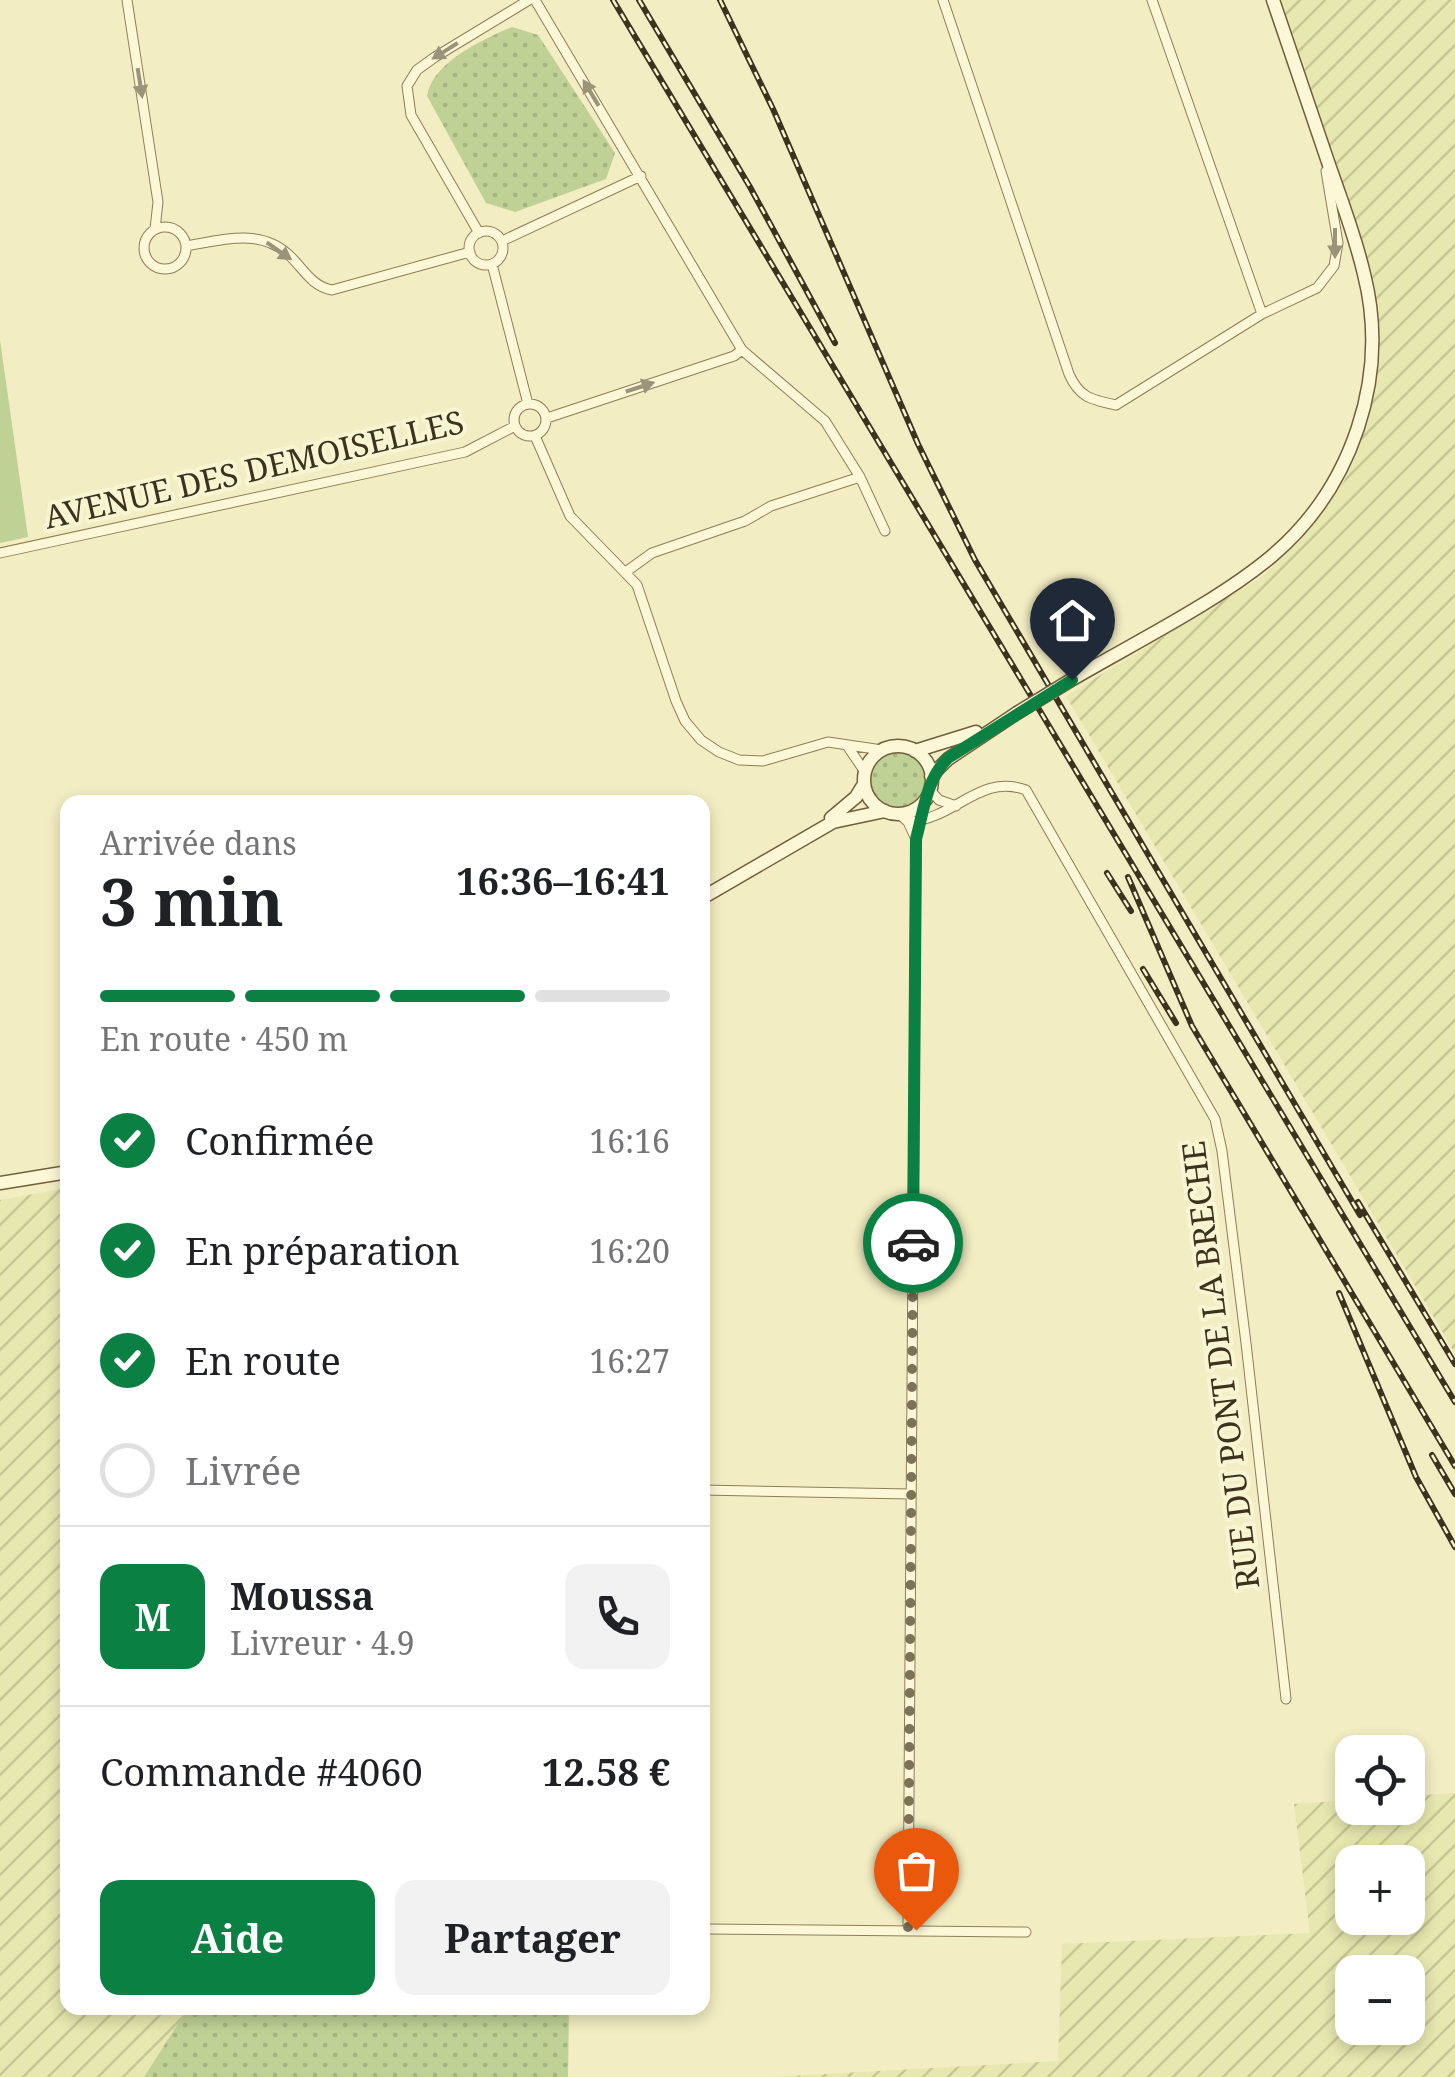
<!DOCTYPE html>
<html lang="fr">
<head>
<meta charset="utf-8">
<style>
  :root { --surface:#fff; --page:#f2f2f2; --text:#202124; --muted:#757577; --line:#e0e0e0; --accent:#0b8043 }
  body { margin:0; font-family:"Noto Serif",serif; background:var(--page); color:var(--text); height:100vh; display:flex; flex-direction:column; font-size:38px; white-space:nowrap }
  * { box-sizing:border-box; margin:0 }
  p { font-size:32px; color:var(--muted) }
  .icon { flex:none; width:55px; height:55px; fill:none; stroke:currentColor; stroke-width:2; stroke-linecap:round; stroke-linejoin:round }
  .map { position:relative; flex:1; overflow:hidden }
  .side { position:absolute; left:60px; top:795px; width:650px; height:1220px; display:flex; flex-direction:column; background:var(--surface); border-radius:20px; box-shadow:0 5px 15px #0003 }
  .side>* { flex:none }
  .buttons { position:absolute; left:1335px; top:1735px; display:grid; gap:20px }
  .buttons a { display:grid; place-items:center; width:90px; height:90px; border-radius:20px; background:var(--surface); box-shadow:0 5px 15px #0003; font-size:50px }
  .pin { position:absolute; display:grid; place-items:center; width:85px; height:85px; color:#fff; margin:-102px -42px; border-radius:50% 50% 50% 0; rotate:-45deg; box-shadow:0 0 10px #0007 }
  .pin .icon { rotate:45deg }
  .courier { position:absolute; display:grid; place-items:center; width:100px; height:100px; margin:-50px; border:8px solid #0b8043; border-radius:50%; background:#fff; color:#222; box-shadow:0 2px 12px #0007 }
  .summary em { font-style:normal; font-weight:700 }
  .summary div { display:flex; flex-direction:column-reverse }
  .summary { display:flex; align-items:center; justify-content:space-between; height:170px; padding:0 40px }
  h1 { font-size:65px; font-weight:700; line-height:75px }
  .bar { display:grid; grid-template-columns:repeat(4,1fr); gap:15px 10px; align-content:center; height:120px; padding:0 40px }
  .bar i { height:12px; border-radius:8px; background:var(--line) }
  .bar .current { background:var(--accent) }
  .bar p { grid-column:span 4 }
  .line { display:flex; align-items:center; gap:25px; padding:0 40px; border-top:2px solid var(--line) }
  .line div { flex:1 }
  .round { display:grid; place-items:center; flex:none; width:105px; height:105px; border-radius:20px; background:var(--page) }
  ol { padding:0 40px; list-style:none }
  li { display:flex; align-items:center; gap:30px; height:110px }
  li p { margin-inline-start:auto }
  li .icon { padding:10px; border-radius:50%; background:var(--accent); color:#fff; stroke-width:4 }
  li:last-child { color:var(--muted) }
  li i { width:55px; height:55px; border:5px solid var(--line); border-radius:50% }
  .primary-button { display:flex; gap:20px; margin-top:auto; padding:20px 40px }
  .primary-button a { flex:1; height:115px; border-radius:20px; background:var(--accent); color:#fff; font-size:40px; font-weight:700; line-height:115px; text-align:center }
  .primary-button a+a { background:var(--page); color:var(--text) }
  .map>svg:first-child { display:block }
  .farmland { fill:url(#farmland-furrows); fill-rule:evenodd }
  .grass { fill:url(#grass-dots) }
  .pitch { fill:#bfd195 }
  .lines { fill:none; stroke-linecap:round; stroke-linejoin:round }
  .street-casing { stroke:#8e7e57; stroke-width:11 }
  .secondary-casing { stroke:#705f3b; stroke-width:15 }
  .street { stroke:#fcf7d7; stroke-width:9 }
  .secondary { stroke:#fcf7d7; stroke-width:12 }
  .rail-casing { stroke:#3c321d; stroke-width:6 }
  .rail { stroke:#f9f5d3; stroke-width:2.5; stroke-dasharray:8; stroke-linecap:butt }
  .secondary-bridge-casing { stroke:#705f3b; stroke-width:15; stroke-linecap:butt }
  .secondary-bridge { stroke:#fcf7d7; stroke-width:12 }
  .oneway { fill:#9c947a }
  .done { stroke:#7c7357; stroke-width:10; stroke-dasharray:0 18 }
  .route { stroke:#0b8043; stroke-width:12 }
  .labels { text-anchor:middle; stroke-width:8; stroke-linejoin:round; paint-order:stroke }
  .street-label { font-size:32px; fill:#3c321d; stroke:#f9f5d3 }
</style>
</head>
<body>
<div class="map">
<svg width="1455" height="2077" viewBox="0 0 1455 2077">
  <defs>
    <pattern id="farmland-furrows" width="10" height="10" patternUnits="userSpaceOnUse" patternTransform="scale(2.5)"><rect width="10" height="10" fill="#e7e8af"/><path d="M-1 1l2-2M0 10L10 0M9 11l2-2" fill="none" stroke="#c7c796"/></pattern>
    <pattern id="grass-dots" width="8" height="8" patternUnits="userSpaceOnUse" patternTransform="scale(2.5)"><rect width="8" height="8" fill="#bfd195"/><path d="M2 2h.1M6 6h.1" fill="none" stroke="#a5b480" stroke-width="1.8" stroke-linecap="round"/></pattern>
  </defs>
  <rect width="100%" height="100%" fill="#f2edc2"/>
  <path class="farmland" d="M1281 0H1455V1353L1066 696 1263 576 1306 534 1344 481 1366 426 1377 379V310L1361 238Z
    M67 1188 68 2008H188L144 2077H0V1200Z
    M1455 1793V2077H772L1058 2061 1062 1944 1310 1933 1294 1804 1352 1800V1808H1408V1796ZM1352 1862H1408V1918H1352ZM1352 1972H1408V2028H1352Z"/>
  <path class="grass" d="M512 27 538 35 615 153 606 179 515 212 486 203 427 96C433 62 482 40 512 27Z
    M871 781a28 28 0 1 1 56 0a28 28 0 1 1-56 0Z
    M188 2008H569L568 2077H144Z"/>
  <path class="pitch" d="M0 340 28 537 0 543Z"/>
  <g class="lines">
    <g class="street-casing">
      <path id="street" d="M127 0 158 202 155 229
        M535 0 742 350 825 421 860 477 885 531
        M943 0 1069 374C1079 397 1091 400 1116 405L1262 314 1317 288 1334 266 1338 243 1326 171
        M1152 0 1262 314
        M144 248a21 21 0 1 1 42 0a21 21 0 1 1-42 0Z
        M469 248a17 17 0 1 1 34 0a17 17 0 1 1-34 0Z
        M479 233 411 115 407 86 417 70 435 57 529 0
        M502 241 641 176
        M186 246C222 240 262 227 291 257 305 271 312 286 332 290L470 252
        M492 264 528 404
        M514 420a16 16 0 1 1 32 0a16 16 0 1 1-32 0Z
        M547 418 734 356 742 350
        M535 436 570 516 637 585 676 701 685 721 701 740 719 752 739 760 763 761 828 742 882 750
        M0 553 465 452 515 426
        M627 571 652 553 745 521 771 506 860 477
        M848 747 865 772
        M930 790 939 800 956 806
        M899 814 908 822 916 839
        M908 822C956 819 979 773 1026 790L1215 1119 1222 1151 1246 1343 1286 1699
        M702 1490 911 1494
        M702 1929 1026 1932
        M908 1930 916 839 924 801"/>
    </g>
    <g class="secondary-casing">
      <path id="secondary" d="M1071 680C1134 643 1217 602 1272 556 1352 488 1390 377 1364 274 1355 235 1340 197 1327 159 1309 106 1291 53 1273 0
        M864 780a34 34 0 1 1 68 0a34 34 0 1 1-68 0Z
        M915 751 976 732
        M931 776 948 759 1017 713
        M831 818 856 797 864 784
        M702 898 833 822 885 811
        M0 1183 68 1172"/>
    </g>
    <use href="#street" class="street"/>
    <use href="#secondary" class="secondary"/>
    <g class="rail-casing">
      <path id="rail" d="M613 0 1455 1402
        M639 0 750 187 835 343
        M720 0 773 109 918 444 975 560 1360 1215
        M1107 873 1131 911
        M1128 877 1192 1026 1455 1466
        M1143 969 1176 1023
        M1358 1202 1455 1364
        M1339 1293 1416 1477 1455 1547
        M1432 1455 1455 1494"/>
    </g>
    <use href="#rail" class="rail"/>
    <g class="secondary-bridge-casing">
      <path id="secondary-bridge" d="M1017 713 1071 680"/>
    </g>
    <use href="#secondary-bridge" class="secondary-bridge"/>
  </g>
  <defs><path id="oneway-solid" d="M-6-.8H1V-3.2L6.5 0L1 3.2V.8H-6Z" transform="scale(2.5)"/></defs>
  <g class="oneway">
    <use href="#oneway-solid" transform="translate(445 51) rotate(148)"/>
    <use href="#oneway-solid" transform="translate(140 83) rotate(81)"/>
    <use href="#oneway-solid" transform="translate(591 93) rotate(-121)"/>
    <use href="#oneway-solid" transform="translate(1335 243) rotate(90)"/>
    <use href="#oneway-solid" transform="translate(279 251) rotate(35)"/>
    <use href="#oneway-solid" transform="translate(640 387) rotate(-18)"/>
  </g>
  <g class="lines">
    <path class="done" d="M913 1243 908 1930H916"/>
    <path class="route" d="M913 1243 916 839C924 810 926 780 948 758L1072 680"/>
  </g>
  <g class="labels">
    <g class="street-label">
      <text transform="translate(254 470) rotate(-13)" y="11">AVENUE DES DEMOISELLES</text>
      <text transform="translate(1221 1365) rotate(-97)" y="11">RUE DU PONT DE LA BRECHE</text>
    </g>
  </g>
</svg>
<div class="buttons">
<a><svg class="icon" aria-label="locate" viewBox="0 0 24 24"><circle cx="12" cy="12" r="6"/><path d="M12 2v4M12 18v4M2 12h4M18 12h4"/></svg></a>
<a>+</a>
<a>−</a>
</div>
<div class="pin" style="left:916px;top:1930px;background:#ea580c"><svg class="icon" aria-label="bag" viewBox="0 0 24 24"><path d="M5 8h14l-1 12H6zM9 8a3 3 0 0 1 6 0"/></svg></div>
<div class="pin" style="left:1072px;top:680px;background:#1f2937"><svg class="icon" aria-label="home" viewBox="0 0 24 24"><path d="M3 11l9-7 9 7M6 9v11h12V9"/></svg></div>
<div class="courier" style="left:913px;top:1243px"><svg class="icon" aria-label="car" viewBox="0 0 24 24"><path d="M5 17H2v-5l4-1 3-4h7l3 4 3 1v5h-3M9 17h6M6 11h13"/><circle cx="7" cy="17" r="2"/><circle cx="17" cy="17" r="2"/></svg></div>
<section class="side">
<div class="summary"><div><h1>3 min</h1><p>Arrivée dans</p></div><em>16:36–16:41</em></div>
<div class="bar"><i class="current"></i><i class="current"></i><i class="current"></i><i></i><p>En route · 450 m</p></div>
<ol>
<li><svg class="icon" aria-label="check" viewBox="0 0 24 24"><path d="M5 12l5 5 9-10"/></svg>Confirmée<p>16:16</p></li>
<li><svg class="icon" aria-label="check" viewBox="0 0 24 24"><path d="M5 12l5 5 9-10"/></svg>En préparation<p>16:20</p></li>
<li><svg class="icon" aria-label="check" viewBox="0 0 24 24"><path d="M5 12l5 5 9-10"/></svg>En route<p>16:27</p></li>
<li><i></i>Livrée</li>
</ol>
<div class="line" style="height:180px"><b class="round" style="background:var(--accent);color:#fff">M</b><div><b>Moussa</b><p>Livreur · 4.9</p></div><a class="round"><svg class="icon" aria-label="phone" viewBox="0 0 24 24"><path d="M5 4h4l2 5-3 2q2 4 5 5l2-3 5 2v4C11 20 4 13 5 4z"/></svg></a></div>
<div class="line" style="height:130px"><div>Commande #4060</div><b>12.58 €</b></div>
<div class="primary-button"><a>Aide</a><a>Partager</a></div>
</section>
</div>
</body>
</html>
